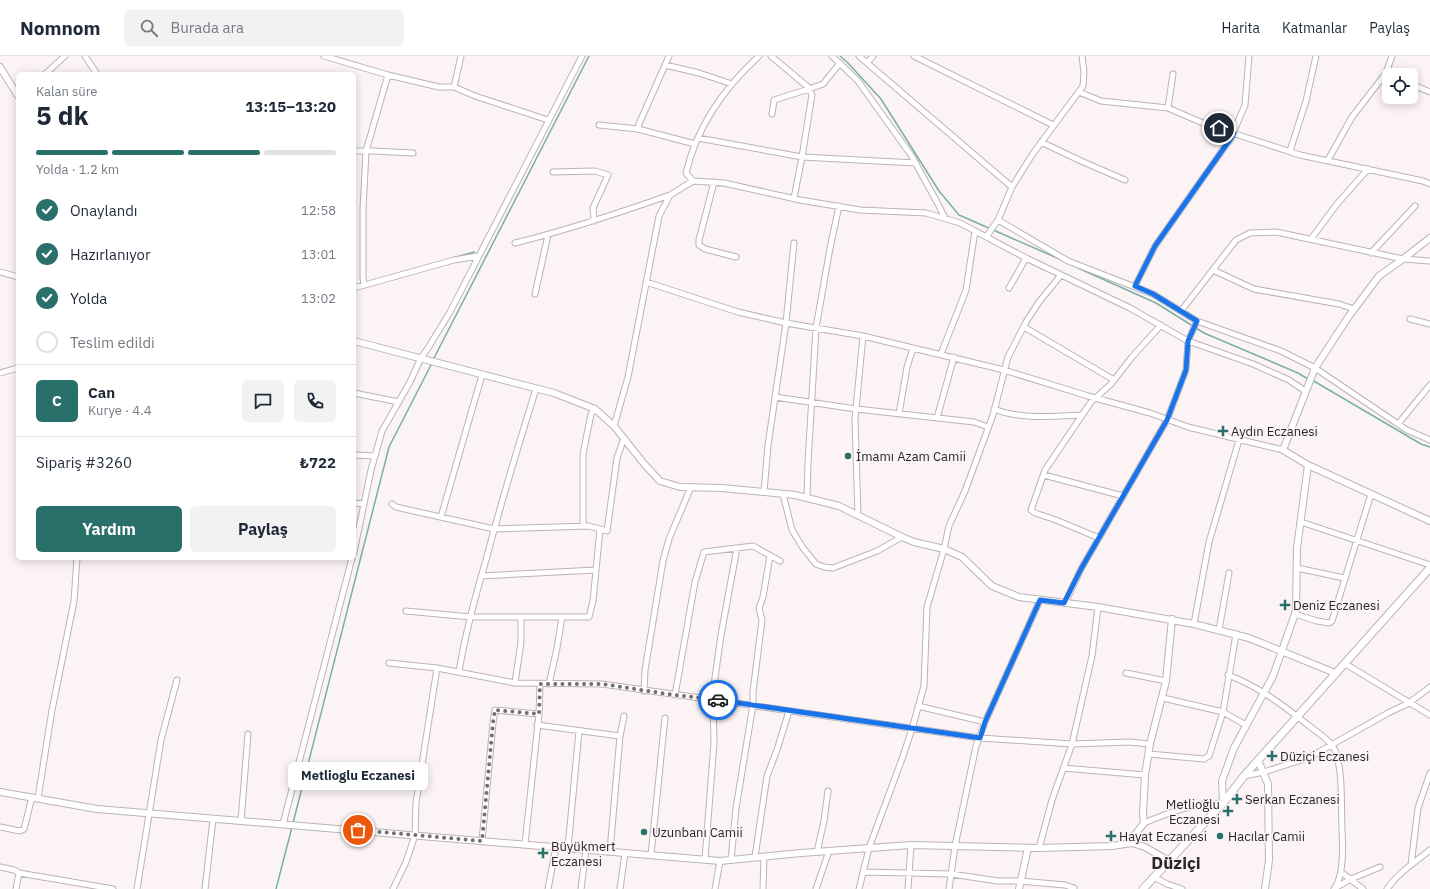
<!DOCTYPE html>
<html lang="tr">
<head>
<meta charset="utf-8">
<style>
  :root { --surface:#fff; --page:#f2f2f3; --text:#1f2937; --muted:#747a83; --line:#e0e1e3; --accent:#287069 }
  body { margin:0; font-family:"IBM Plex Sans",sans-serif; background:var(--page); color:var(--text); height:100vh; display:flex; flex-direction:column; font-size:15px; white-space:nowrap }
  * { box-sizing:border-box; margin:0 }
  p { font-size:13px; color:var(--muted) }
  .icon { flex:none; width:22px; height:22px; fill:none; stroke:currentColor; stroke-width:2; stroke-linecap:round; stroke-linejoin:round }
  .map { position:relative; flex:1; overflow:hidden }
  .drawer { position:absolute; left:16px; top:16px; width:340px; height:488px; display:flex; flex-direction:column; background:var(--surface); border-radius:6px; box-shadow:0 2px 10px #0003 }
  .drawer>* { flex:none }
  .tools { position:absolute; left:1382px; top:12px; display:grid; gap:8px }
  .tools a { display:grid; place-items:center; width:36px; height:36px; border-radius:6px; background:var(--surface); box-shadow:0 2px 10px #0003; font-size:20px }
  .pin { position:absolute; display:grid; place-items:center; width:34px; height:34px; color:#fff; margin:-17px; border:2px solid #fff; border-radius:50%; box-shadow:0 1px 4px #0007 }
  .courier { position:absolute; display:grid; place-items:center; width:40px; height:40px; margin:-20px; border:3px solid #1a73e8; border-radius:50%; background:#fff; color:#222; box-shadow:0 1px 5px #0007 }
  .bubble { position:absolute; height:28px; border-radius:6px; background:var(--surface); box-shadow:0 2px 10px #0003; font-size:13px; font-weight:800; line-height:28px; text-align:center }
  .headline em { font-style:normal; font-weight:800 }
  .headline div { display:flex; flex-direction:column-reverse }
  .headline { display:flex; align-items:center; justify-content:space-between; height:68px; padding:0 20px }
  h1 { font-size:26px; font-weight:800; line-height:30px }
  .bar { display:grid; grid-template-columns:repeat(4,1fr); gap:6px 4px; align-content:center; height:48px; padding:0 20px }
  .bar i { height:5px; border-radius:3px; background:var(--line) }
  .bar .selected { background:var(--accent) }
  .bar p { grid-column:span 4 }
  .line { display:flex; align-items:center; gap:10px; padding:0 20px; border-top:1px solid var(--line) }
  .line div { flex:1 }
  .round { display:grid; place-items:center; flex:none; width:42px; height:42px; border-radius:6px; background:var(--page) }
  ol { padding:0 20px; list-style:none }
  li { display:flex; align-items:center; gap:12px; height:44px }
  li p { margin-inline-start:auto }
  li .icon { padding:4px; border-radius:50%; background:var(--accent); color:#fff; stroke-width:4 }
  li:last-child { color:var(--muted) }
  li i { width:22px; height:22px; border:2px solid var(--line); border-radius:50% }
  .button { display:flex; gap:8px; margin-top:auto; padding:8px 20px }
  .button a { flex:1; height:46px; border-radius:6px; background:var(--accent); color:#fff; font-size:16px; font-weight:800; line-height:46px; text-align:center }
  .button a+a { background:var(--page); color:var(--text) }
  header { display:flex; align-items:center; gap:24px; box-sizing:border-box; height:56px; padding:0 20px; background:var(--surface); border-bottom:1px solid var(--line) }
  header strong { font-size:19px }
  nav { display:flex; gap:22px; margin-inline-start:auto; font-size:14px }
  .search { width:280px; height:36px; background:var(--page); display:flex; align-items:center; gap:10px; box-sizing:border-box; padding:0 14px; border-radius:6px; color:var(--muted); font-size:15px }
  .map>svg:first-child { display:block }
  .lines { fill:none; stroke-linecap:round; stroke-linejoin:round }
  .stream { stroke:#7aafa8; stroke-width:1.5 }
  .minor-casing { stroke:#bcb3b5; stroke-width:7 }
  .tertiary-casing { stroke:#bcb3b5; stroke-width:8 }
  .secondary-casing { stroke:#bcb3b5; stroke-width:9 }
  .minor { stroke:#fff; stroke-width:5 }
  .tertiary { stroke:#fff; stroke-width:6 }
  .secondary { stroke:#fff; stroke-width:7 }
  .done { stroke:#736e6f; stroke-width:4; stroke-dasharray:0 7.2 }
  .route { stroke:#1a73e8; stroke-width:5 }
  .poi-dot { fill:#287069; stroke:#fcf3f5; stroke-width:1.5 }
  .labels { text-anchor:middle; stroke-width:3; stroke-linejoin:round; paint-order:stroke }
  .poi-label { font-size:13px; fill:#292627; stroke:#fcf3f5; text-anchor:start }
  .district-label { font-size:17px; font-weight:bold; fill:#292627; stroke:#fcf3f5 }
</style>
</head>
<body>
<header>
<strong>Nomnom</strong>
<div class="search"><svg class="icon" aria-label="search" viewBox="0 0 24 24"><circle cx="10" cy="10" r="6"/><path d="M15 15l6 6"/></svg>Burada ara</div>
<nav><a>Harita</a><a>Katmanlar</a><a>Paylaş</a></nav>
</header>
<div class="map">
<svg width="1430" height="833" viewBox="0 0 1430 833">
  <rect width="100%" height="100%" fill="#fcf3f5"/>
  <g class="lines">
    <path class="stream" d="M840 0 848 7 881 43 939 135 959 159 1064 205
      M453 202 474 196
      M1078 212 1156 247 1204 277 1298 317 1308 323
      M433 304 589 0
      M1312 324 1421 388 1430 391
      M293 767 389 391 432 307
      M276 833 292 771"/>
    <g class="minor-casing">
      <path id="minor" d="M85 0 97 18
        M324 0 388 19 439 31H454L475 40 548 64
        M771 0 808 31 812 39 802 101 794 142
        M832 0 858 25 911 99 938 148 945 162
        M859 0 1012 131
        M914 0 1053 69
        M867 7 873 0
        M665 9 699 17 732 28
        M1386 17 1391 19
        M45 18 65 0
        M1411 28 1430 36
        M454 31 461 0
        M1079 36 1101 45 1168 52 1205 68 1300 99 1423 125 1430 128
        M1168 52 1173 18
        M772 58 774 44 809 33 823 28 840 7
        M599 69 638 73 695 88
        M638 73 639 68 669 0
        M698 82 802 101 916 107
        M1041 86 1081 105 1125 124
        M354 95H373L413 97
        M1290 95 1306 45 1316 0
        M1328 104 1352 61 1386 17 1392 0
        M553 116 595 115 608 119 593 152 594 165
        M693 125 686 117C697 70 724 32 759 0
        M714 126 699 184V189L705 193 736 201
        M998 164 1068 205 1153 238 1197 265 1281 295 1315 312 1407 374 1430 384
        M986 181 998 164 1012 131 1032 99 1083 30 1084 16 1082 0
        M1311 183 1337 148 1368 113
        M515 187C568 174 619 157 670 139
        M1371 197 1415 150
        M1213 214 1254 233 1339 248 1354 253
        M0 216 18 221
        M646 226 738 256 786 267 863 280 1004 314 1088 340 1150 357 1188 371 1283 394
        M364 229 363 222V153L366 95 388 19
        M1135 230 1155 190 1231 82 1245 49 1249 0
        M354 232 454 204 478 200
        M1009 232 1026 202
        M535 238 548 179
        M1181 255 1236 184 1250 177 1276 176 1403 203 1430 205
        M1410 263 1430 268
        M1024 271 1114 324
        M941 298 966 234 975 175
        M0 317 18 312
        M354 337 399 346
        M775 341 856 353 974 366 988 371
        M994 353C1021 364 1054 360 1082 359
        M899 358 907 311 913 292
        M937 362 954 301
        M1398 368 1430 329
        M614 370 628 321 659 160 670 139 693 125 724 127 800 144 860 154 926 157 960 167 1026 202 1130 252 1188 285 1253 308 1289 324 1305 335
        M354 399 375 400
        M1044 419 1123 440
        M764 436 768 389 786 267 794 187
        M783 438 792 474 803 492 816 508 824 511 833 512 877 495 902 481
        M807 442 808 407 816 272 830 192 839 150
        M354 447 364 448
        M392 448 396 451 494 473 589 470 607 475 617 402 624 382
        M858 460 855 363 863 280
        M441 461 482 319
        M1301 466 1430 509
        M583 470V398L591 358 595 353
        M1099 482 1056 464 1035 457 1031 454 1045 414 1091 346 1111 328 1132 301 1161 269
        M354 496 371 414 382 375 410 326 421 302 428 292 450 256 582 0
        M1297 512 1344 522
        M481 520 596 514
        M1065 547 1081 513 1167 364 1186 314 1188 285 1197 265
        M406 555 471 561H589L593 545 600 473
        M1295 558 1317 565 1329 567 1332 565 1371 438
        M1194 568 1209 486 1239 384
        M1219 574 1229 517
        M389 607 437 612 515 627 602 628 980 682 1072 688 1129 686 1150 688
        M1344 607 1430 659
        M459 616C465 579 475 541 486 504 501 447 518 390 536 333
        M1126 617 1166 625
        M1228 619C1258 630 1284 650 1308 669 1318 677 1332 685 1336 697 1343 718 1341 751 1342 774 1343 790 1344 820 1334 833
        M515 627 521 586V561
        M549 628 557 592 562 561
        M644 635 645 614 663 505 669 483 691 431
        M675 639 695 526 704 496 753 490 780 505
        M1163 642 1223 656 1246 669
        M918 650 985 666
        M537 669 620 680
        M1149 698 1204 703 1209 700 1223 656 1236 578
        M1063 712 1145 719
        M1244 720 1264 716 1310 701 1388 657 1409 647 1430 631
        M38 742 52 654 74 545 77 502
        M241 765 248 678
        M1144 767C1170 756 1195 747 1223 747
        M283 768 352 502
        M0 771 20 775 24 773 32 741
        M482 785 493 667 495 654 539 658
        M525 788 539 658 540 628
        M568 792 579 675
        M1039 792 1052 744 1072 688 1092 600 1098 551
        M610 795 620 680 624 660
        M817 796 824 765 828 735
        M651 799 665 662
        M755 801 767 720 777 694 789 655
        M705 803 714 687 713 643 714 629 721 579 737 492
        M731 804 736 752 753 649V636L762 564 759 552 763 541 770 500
        M1411 809 1418 752 1430 717
        M0 811 14 814 19 817 113 833
        M864 816 951 818 998 825H1020L1065 829 1074 832
        M1341 816 1363 833
        M1154 821 1167 828 1182 833
        M1335 832 1351 823 1380 811
        M16 833 19 817
        M137 833 161 684 177 624
        M205 833 213 763
        M393 833 406 806 415 779 416 747 437 612
        M548 833 556 791
        M581 833 586 793
        M620 833 625 797
        M715 833 720 805
        M763 833 764 800
        M816 833 829 795
        M859 833 869 792 902 703 912 673 924 630 927 551 944 493 949 470 965 435 993 359 1008 301 1026 266 1039 246 1061 219
        M908 833 911 789
        M949 833 955 790 976 690 985 666 1040 544
        M1387 833C1398 817 1415 806 1430 794"/>
    </g>
    <g class="tertiary-casing">
      <path id="tertiary" d="M0 11 18 40
        M1430 182 1403 203 1379 220 1349 260 1315 312 1283 394 1308 409 1430 465
        M354 285 554 337 595 353 614 370 645 409 660 425 680 431 722 432 795 439 839 450 902 481 914 486 944 493 962 501 992 530 1019 541 1098 551 1194 568 1249 582 1335 617
        M1258 704 1268 728 1269 804 1265 833
        M0 736 97 753 720 805 801 797 911 789 1039 792 1112 790 1132 787 1145 791 1169 805
        M1223 747 1222 725 1234 692 1273 620 1296 555 1297 492 1308 409
        M1132 787 1134 780 1144 767 1143 758 1145 719 1150 688 1166 625 1172 563
        M1019 833 1028 792"/>
    </g>
    <g class="secondary-casing">
      <path id="secondary" d="M1143 833 1223 747 1244 720 1430 512"/>
    </g>
    <use href="#minor" class="minor"/>
    <use href="#tertiary" class="tertiary"/>
    <use href="#secondary" class="secondary"/>
  </g>
  <g class="lines">
    <path class="done" d="M358 774 482 785 493 667 495 654 539 658 540 628H602L675 639 718 644"/>
    <path class="route" d="M718 644 980 682 985 666 1040 544 1064 547 1081 513 1167 364 1186 314 1188 285 1197 265 1153 238 1135 230 1155 190 1231 82 1234 77 1219 72"/>
  </g>
  <g class="poi-dot">
    <path d="M1221 369h4v4h4v4h-4v4h-4v-4h-4v-4h4z"/>
    <circle cx="848" cy="400" r="4"/>
    <path d="M1283 543h4v4h4v4h-4v4h-4v-4h-4v-4h4z"/>
    <path d="M1270 694h4v4h4v4h-4v4h-4v-4h-4v-4h4z"/>
    <path d="M1235 737h4v4h4v4h-4v4h-4v-4h-4v-4h4z"/>
    <path d="M1226 749h4v4h4v4h-4v4h-4v-4h-4v-4h4z"/>
    <circle cx="644" cy="776" r="4"/>
    <path d="M1109 774h4v4h4v4h-4v4h-4v-4h-4v-4h4z"/>
    <circle cx="1220" cy="780" r="4"/>
    <path d="M541 791h4v4h4v4h-4v4h-4v-4h-4v-4h4z"/>
  </g>
  <g class="labels">
    <g class="poi-label">
      <text x="1231" y="380">Aydın Eczanesi</text>
      <text x="856" y="405">İmamı Azam Camii</text>
      <text x="1293" y="554">Deniz Eczanesi</text>
      <text x="1280" y="705">Düziçi Eczanesi</text>
      <text x="1245" y="748">Serkan Eczanesi</text>
      <text x="1220" y="753" text-anchor="end">Metlioğlu<tspan x="1220" dy="15">Eczanesi</tspan></text>
      <text x="652" y="781">Uzunbanı Camii</text>
      <text x="1119" y="785">Hayat Eczanesi</text>
      <text x="1228" y="785">Hacılar Camii</text>
      <text x="551" y="795">Büyükmert<tspan x="551" dy="15">Eczanesi</tspan></text>
    </g>
    <g class="district-label">
      <text x="1176" y="813">Düziçi</text>
    </g>
  </g>
</svg>
<div class="tools">
<a><svg class="icon" aria-label="locate" viewBox="0 0 24 24"><circle cx="12" cy="12" r="6"/><path d="M12 2v4M12 18v4M2 12h4M18 12h4"/></svg></a>
</div>
<div class="pin" style="left:358px;top:774px;background:#ea580c"><svg class="icon" aria-label="bag" viewBox="0 0 24 24"><path d="M5 8h14l-1 12H6zM9 8a3 3 0 0 1 6 0"/></svg></div>
<div class="pin" style="left:1219px;top:72px;background:#1f2937"><svg class="icon" aria-label="home" viewBox="0 0 24 24"><path d="M3 11l9-7 9 7M6 9v11h12V9"/></svg></div>
<div class="courier" style="left:718px;top:644px"><svg class="icon" aria-label="car" viewBox="0 0 24 24"><path d="M5 17H2v-5l4-1 3-4h7l3 4 3 1v5h-3M9 17h6M6 11h13"/><circle cx="7" cy="17" r="2"/><circle cx="17" cy="17" r="2"/></svg></div>
<div class="bubble" style="left:288px;top:706px;width:140px">Metlioglu Eczanesi</div>
<section class="drawer">
<div class="headline"><div><h1>5 dk</h1><p>Kalan süre</p></div><em>13:15–13:20</em></div>
<div class="bar"><i class="selected"></i><i class="selected"></i><i class="selected"></i><i></i><p>Yolda · 1.2 km</p></div>
<ol>
<li><svg class="icon" aria-label="check" viewBox="0 0 24 24"><path d="M5 12l5 5 9-10"/></svg>Onaylandı<p>12:58</p></li>
<li><svg class="icon" aria-label="check" viewBox="0 0 24 24"><path d="M5 12l5 5 9-10"/></svg>Hazırlanıyor<p>13:01</p></li>
<li><svg class="icon" aria-label="check" viewBox="0 0 24 24"><path d="M5 12l5 5 9-10"/></svg>Yolda<p>13:02</p></li>
<li><i></i>Teslim edildi</li>
</ol>
<div class="line" style="height:72px"><b class="round" style="background:var(--accent);color:#fff">C</b><div><b>Can</b><p>Kurye · 4.4</p></div><a class="round"><svg class="icon" aria-label="chat" viewBox="0 0 24 24"><path d="M4 5h16v11H9l-5 4z"/></svg></a><a class="round"><svg class="icon" aria-label="phone" viewBox="0 0 24 24"><path d="M5 4h4l2 5-3 2q2 4 5 5l2-3 5 2v4C11 20 4 13 5 4z"/></svg></a></div>
<div class="line" style="height:52px"><div>Sipariş #3260</div><b>₺722</b></div>
<div class="button"><a>Yardım</a><a>Paylaş</a></div>
</section>
</div>
</body>
</html>
